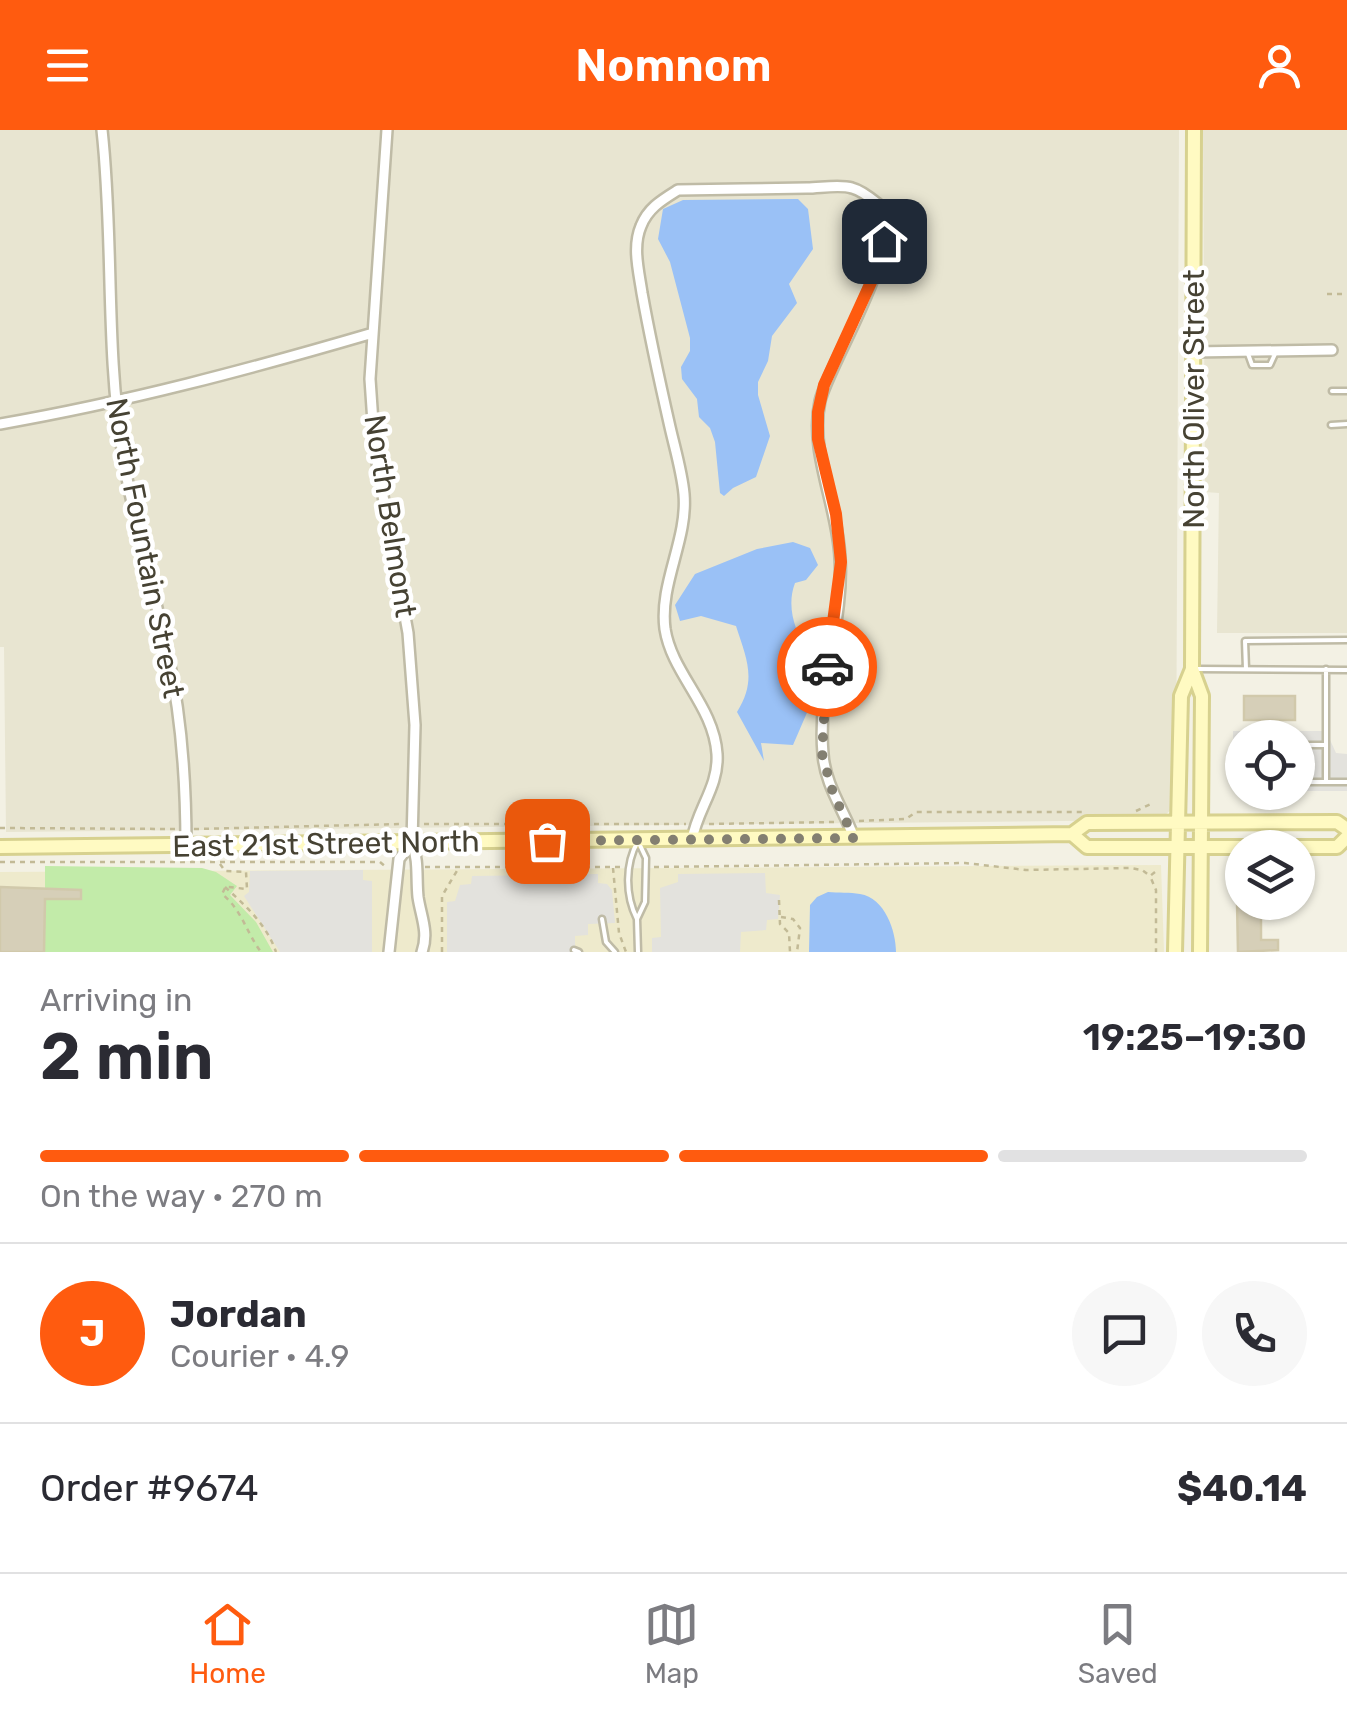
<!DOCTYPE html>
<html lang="en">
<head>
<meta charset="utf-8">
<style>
  :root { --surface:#fff; --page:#f7f7f7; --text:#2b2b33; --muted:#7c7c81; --line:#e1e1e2; --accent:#ff5b0f }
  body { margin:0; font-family:Rubik,sans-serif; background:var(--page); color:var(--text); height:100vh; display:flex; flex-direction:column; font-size:38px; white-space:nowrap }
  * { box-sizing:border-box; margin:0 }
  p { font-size:32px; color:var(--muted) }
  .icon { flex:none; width:55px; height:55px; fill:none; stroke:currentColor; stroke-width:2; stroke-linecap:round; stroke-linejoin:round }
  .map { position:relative; height:822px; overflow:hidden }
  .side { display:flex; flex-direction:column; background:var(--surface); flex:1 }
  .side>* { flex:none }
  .tools { position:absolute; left:1225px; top:590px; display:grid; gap:20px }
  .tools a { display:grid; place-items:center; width:90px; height:90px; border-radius:50%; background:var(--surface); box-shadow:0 2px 8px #0004; font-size:50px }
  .pin { position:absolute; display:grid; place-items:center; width:85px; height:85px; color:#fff; margin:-42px; border-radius:20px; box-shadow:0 5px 15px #0006 }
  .courier { position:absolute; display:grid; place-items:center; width:100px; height:100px; margin:-50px; border:8px solid #ff5b0f; border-radius:50%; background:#fff; color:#222; box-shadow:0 2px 12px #0007 }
  .summary em { font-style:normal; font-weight:600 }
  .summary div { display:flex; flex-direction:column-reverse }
  .summary { display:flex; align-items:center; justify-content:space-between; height:170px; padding:0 40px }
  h1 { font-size:65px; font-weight:600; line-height:75px }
  .bar { display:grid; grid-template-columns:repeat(4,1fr); gap:15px 10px; align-content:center; height:120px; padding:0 40px }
  .bar i { height:12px; border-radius:8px; background:var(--line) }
  .bar .current { background:var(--accent) }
  .bar p { grid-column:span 4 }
  .line { display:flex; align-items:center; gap:25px; padding:0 40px; border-top:2px solid var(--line) }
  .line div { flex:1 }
  .round { display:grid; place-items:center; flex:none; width:105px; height:105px; border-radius:52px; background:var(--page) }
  header { display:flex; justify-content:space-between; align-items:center; height:130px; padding:0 40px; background:var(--accent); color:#fff; font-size:45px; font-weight:600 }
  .dock { display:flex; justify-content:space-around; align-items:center; height:140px; border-top:2px solid var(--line); background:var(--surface); font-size:28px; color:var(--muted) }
  .dock a { display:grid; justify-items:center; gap:5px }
  .dock .current { color:var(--accent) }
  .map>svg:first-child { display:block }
  .residential { fill:#e8e5d1 }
  .education { fill:#eeeacc }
  .green { fill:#c2eba9 }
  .parking { fill:#e3e2dd }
  .water { fill:#9ac1f6 }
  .building { fill:#d6cfb8; stroke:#d1c9ab; stroke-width:2.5 }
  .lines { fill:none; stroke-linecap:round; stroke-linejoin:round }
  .service-casing { stroke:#bfbba6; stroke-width:9 }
  .minor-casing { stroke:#bfbba6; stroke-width:14 }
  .secondary-casing { stroke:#d7d18f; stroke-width:18 }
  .path { stroke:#c2ba96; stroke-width:2.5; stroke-dasharray:5 5; stroke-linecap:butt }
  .service { stroke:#fff; stroke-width:4 }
  .minor { stroke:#fff; stroke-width:9 }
  .secondary { stroke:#fffac2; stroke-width:12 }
  .done { stroke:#837f71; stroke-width:10; stroke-dasharray:0 18 }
  .route { stroke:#ff5b0f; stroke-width:12 }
  .labels { text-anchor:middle; stroke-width:9; stroke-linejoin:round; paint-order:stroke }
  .street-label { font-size:30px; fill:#464233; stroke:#fff }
</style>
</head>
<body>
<header><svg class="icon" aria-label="menu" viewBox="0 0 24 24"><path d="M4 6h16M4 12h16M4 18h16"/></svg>Nomnom<svg class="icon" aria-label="person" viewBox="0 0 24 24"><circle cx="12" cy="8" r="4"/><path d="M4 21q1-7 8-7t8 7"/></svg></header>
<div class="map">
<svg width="1347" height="822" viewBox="0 0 1347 822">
  <rect width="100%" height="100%" fill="#f3f1e4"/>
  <path class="residential" d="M0 0H1179L1176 675 1163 687 1151 690 6 702 4 517H0Z
    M1203 0H1347V503H1217L1219 363 1205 362Z"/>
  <path class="education" d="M1161 735 1164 822H0V742Z"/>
  <path class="green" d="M45 736 202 738 216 742 237 756 230 765 256 792 273 822H0V757L45 758Z"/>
  <path class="parking" d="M1233 601H1326L1336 623 1347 624V661H1298V608H1242V660H1234Z
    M363 740V750L372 751V822H280L244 766 249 762 250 741Z
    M765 743 766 763 780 765 778 789 767 790 766 800 741 802 740 822H652V808L661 807 660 758 678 752V744Z
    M598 744V753L607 754 612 760 615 793 588 794V805L575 806V822H447V772L455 771 460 755 471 754 472 746Z"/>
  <path class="water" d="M798 69 808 79 813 119 789 154 797 173 772 206 768 231 758 252V265L770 306 756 347 733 358 724 366 720 363 715 312 710 298 699 287 697 269 682 249 681 237 690 221V208L670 132 658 109 663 79 683 70Z
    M793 412 810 418 818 435 806 450 795 453C786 477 795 501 808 522L795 538V548L809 578 793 615 761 613 764 631 737 582C757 550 747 530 736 496L701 486 680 491 675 475 695 444 757 419Z
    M828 762C838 763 850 762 860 764 885 768 896 801 896 822H809L810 775 817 767Z"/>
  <path class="building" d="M1244 566H1295V590H1244Z
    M0 757 81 760V769H45L44 822H0Z
    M1237 772H1277V782H1261V810H1278V820L1238 822Z"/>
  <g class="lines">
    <g class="service-casing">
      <path id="service" d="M1247 221 1252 235H1270L1275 224
        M1332 261H1347
        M1331 295 1347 294
        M1197 539 1347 540
        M1246 539 1245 511 1347 510
        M1298 615H1326V539
        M1326 615V651
        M1298 652H1347
        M602 789 606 812 615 822
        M637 789C625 765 625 734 638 711L646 728 645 772 637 789 638 822
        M574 820 579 822"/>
    </g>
    <g class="minor-casing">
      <path id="minor" d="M102 0C114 109 105 218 123 326 134 394 154 459 168 526 182 588 186 652 186 716
        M387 0 370 249 375 322 408 503 415 595 412 712C419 732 416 747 418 767 421 787 429 802 422 822
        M1193 222 1332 220
        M0 294C127 272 250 239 373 203
        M692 710C697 679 719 657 717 624 714 576 672 544 665 499 659 453 688 410 684 364 682 342 675 319 670 297 660 253 650 208 642 163 639 142 632 117 641 96 648 78 662 70 678 60 721 59 764 59 807 58 820 58 840 54 852 58 860 60 872 69 878 74 911 105 829 233 820 271 809 322 838 377 840 428 844 492 817 557 823 624 825 655 844 680 854 708
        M389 822 399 729 412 712"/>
    </g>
    <g class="secondary-casing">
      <path id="secondary" d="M1194 0 1192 539 1202 566 1200 822
        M1072 704 1087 717H1337L1347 707
        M0 717 1072 704 1087 693 1337 692 1347 699
        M1175 822 1181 566 1192 539"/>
    </g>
    <path class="path" d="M1327 164H1347
      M1136 681 1153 673
      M859 691 906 689 916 682H1084
      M424 694H686
      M709 694 836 692
      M0 698 176 699
      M194 699 401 694
      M0 732H380L386 737
      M220 734 225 741 246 742 247 759 228 757
      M425 737H621
      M654 737 965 733 1026 740 1130 738 1142 740 1150 746
      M613 738 619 803 626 822
      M1155 742 1150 746 1156 760V822
      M225 757C246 776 267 795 276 822
      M225 758 222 764C242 780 246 802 261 822
      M779 770 780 794 789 803 790 822
      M781 787 793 789 800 798 797 822
      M442 822V766L458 739"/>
    <use href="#service" class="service"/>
    <use href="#minor" class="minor"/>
    <use href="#secondary" class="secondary"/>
  </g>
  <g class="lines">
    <path class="done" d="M547 711 854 708 833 663 822 624 827 537"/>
    <path class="route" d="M827 537 841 432 836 384 818 309V282L824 255 878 137 884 111"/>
  </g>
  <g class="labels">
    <g class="street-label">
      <text transform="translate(1194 269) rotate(-90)" y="10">North Oliver Street</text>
      <text transform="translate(390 386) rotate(81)" y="10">North Belmont</text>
      <text transform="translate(145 418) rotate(79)" y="10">North Fountain Street</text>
      <text transform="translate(326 714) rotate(-1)" y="10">East 21st Street North</text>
    </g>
  </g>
</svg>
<div class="tools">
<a><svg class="icon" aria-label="locate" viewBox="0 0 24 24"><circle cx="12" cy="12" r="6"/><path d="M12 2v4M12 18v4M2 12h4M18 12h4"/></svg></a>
<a><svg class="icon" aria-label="layers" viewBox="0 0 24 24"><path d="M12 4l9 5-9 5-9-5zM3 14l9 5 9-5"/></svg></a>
</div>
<div class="pin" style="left:547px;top:711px;background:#ea580c"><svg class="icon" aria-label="bag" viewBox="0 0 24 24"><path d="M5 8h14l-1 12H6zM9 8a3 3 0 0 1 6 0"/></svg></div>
<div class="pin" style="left:884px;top:111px;background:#1f2937"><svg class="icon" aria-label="home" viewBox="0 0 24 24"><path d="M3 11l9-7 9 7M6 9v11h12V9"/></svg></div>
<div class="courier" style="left:827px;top:537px"><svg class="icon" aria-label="car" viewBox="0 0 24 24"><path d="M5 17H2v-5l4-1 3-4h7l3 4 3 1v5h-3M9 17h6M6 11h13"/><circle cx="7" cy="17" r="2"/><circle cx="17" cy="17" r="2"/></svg></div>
</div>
<section class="side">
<div class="summary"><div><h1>2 min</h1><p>Arriving in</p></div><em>19:25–19:30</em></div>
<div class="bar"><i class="current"></i><i class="current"></i><i class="current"></i><i></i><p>On the way · 270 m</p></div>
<div class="line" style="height:180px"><b class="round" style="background:var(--accent);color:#fff">J</b><div><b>Jordan</b><p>Courier · 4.9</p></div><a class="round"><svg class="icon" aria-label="chat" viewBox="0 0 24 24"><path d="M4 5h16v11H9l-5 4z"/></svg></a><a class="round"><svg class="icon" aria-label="phone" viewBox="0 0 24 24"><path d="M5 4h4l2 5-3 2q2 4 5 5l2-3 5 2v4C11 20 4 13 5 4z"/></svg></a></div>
<div class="line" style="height:130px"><div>Order #9674</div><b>$40.14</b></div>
</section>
<nav class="dock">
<a class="current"><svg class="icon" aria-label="home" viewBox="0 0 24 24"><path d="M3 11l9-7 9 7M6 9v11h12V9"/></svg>Home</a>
<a><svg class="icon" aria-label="map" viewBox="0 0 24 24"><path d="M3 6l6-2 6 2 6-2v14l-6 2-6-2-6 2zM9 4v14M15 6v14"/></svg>Map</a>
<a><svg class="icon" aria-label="saved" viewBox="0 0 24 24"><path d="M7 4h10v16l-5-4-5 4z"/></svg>Saved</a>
</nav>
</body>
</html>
